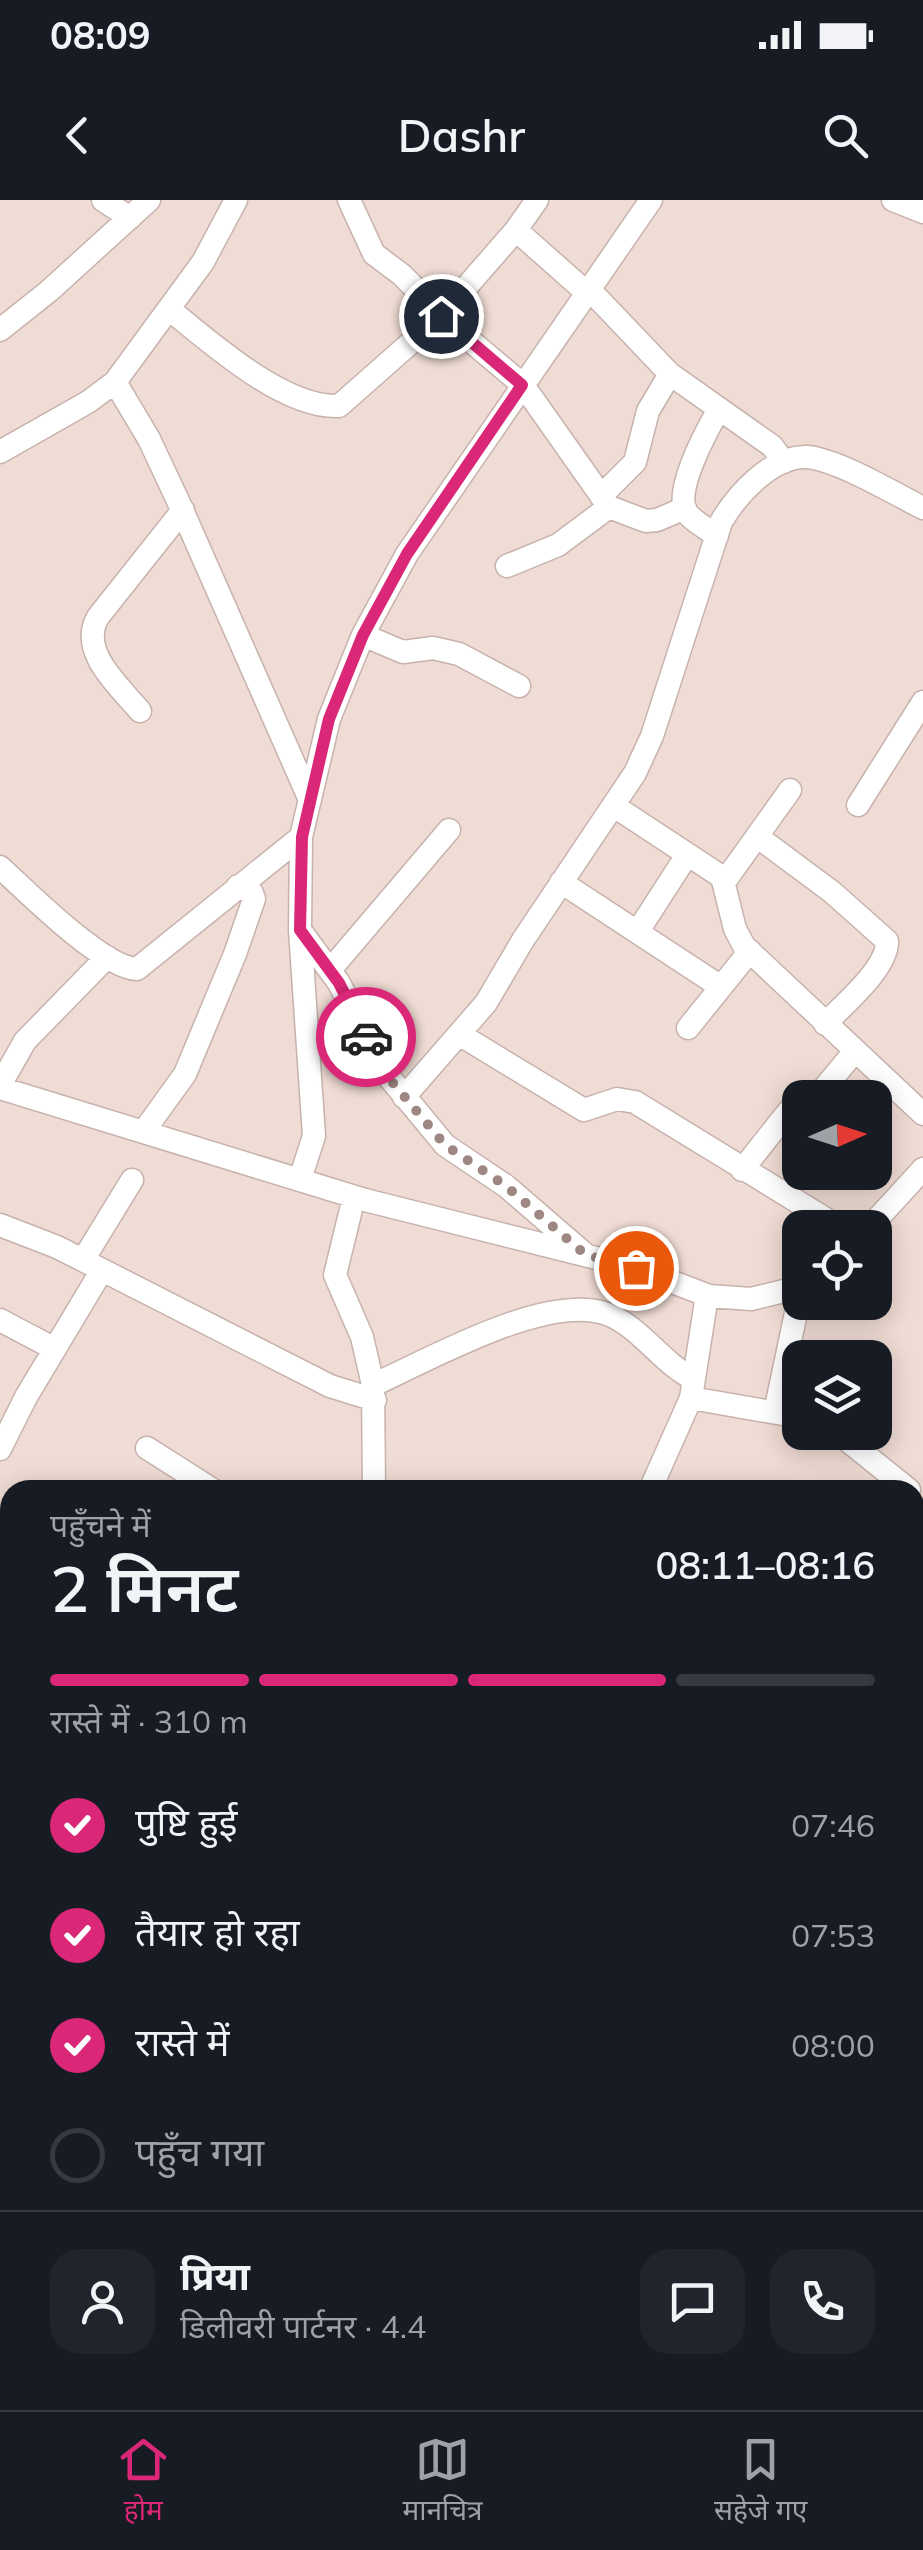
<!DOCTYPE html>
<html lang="hi">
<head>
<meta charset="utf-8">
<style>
  :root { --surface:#171b24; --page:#20242c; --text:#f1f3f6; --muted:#9ea1a6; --line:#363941; --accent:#db2777 }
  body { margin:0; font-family:Mulish,"Noto Sans Devanagari",sans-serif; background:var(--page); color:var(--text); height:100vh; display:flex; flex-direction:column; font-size:38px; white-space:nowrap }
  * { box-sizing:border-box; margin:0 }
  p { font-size:32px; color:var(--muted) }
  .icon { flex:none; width:55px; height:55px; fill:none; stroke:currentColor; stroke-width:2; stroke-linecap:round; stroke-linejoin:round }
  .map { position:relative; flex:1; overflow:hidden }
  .side { position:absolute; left:0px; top:1280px; width:925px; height:930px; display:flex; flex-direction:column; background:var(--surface); border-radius:30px 30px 0 0; box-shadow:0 5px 25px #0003 }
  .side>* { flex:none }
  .needle { width:65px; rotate:87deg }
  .tools { position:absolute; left:782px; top:880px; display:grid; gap:20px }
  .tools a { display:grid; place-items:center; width:110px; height:110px; border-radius:20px; background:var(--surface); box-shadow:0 5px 25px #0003; font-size:50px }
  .pin { position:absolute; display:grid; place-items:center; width:85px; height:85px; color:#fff; margin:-42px; border:5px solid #fff; border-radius:50%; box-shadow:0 2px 10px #0007 }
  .courier { position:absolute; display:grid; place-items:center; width:100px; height:100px; margin:-50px; border:8px solid #db2777; border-radius:50%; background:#fff; color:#222; box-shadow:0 2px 12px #0007 }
  .head em { font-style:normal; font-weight:600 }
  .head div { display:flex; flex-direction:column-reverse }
  .head { display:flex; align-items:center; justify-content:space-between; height:170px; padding:0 50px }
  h1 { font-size:65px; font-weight:600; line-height:75px }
  .bar { display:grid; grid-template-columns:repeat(4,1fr); gap:15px 10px; align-content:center; height:120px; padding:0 50px }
  .bar i { height:12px; border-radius:8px; background:var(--line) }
  .bar .active { background:var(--accent) }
  .bar p { grid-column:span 4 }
  .line { display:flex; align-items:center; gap:25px; padding:0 50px; border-top:2px solid var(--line) }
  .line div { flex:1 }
  .round { display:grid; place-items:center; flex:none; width:105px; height:105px; border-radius:30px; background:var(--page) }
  ol { padding:0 50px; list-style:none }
  li { display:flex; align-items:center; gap:30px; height:110px }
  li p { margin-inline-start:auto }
  li .icon { padding:10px; border-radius:50%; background:var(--accent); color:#fff; stroke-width:4 }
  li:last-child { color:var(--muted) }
  li i { width:55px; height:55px; border:5px solid var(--line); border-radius:50% }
  .status { display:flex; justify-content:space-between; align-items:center; height:70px; padding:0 50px; background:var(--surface); direction:ltr }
  .status svg { height:28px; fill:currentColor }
  header { display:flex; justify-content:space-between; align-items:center; height:130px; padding:0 50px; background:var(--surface); font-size:45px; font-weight:600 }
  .menu { display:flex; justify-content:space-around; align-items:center; height:140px; border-top:2px solid var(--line); background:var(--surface); font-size:28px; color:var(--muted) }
  .menu a { display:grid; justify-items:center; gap:5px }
  .menu .active { color:var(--accent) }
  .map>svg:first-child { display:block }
  .residential { fill:#efdcd4; fill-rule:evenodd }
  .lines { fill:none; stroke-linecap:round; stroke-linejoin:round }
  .minor-casing { stroke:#c7b2ac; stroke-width:25 }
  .minor { stroke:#fff; stroke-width:22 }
  .done { stroke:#9e8782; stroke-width:10; stroke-dasharray:0 18 }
  .route { stroke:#db2777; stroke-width:12 }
</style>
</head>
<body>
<div class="status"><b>08:09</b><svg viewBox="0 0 49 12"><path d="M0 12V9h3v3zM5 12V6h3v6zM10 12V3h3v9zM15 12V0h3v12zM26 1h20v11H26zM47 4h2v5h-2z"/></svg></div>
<header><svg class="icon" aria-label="back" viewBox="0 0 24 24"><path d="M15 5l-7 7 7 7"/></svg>Dashr<svg class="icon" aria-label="search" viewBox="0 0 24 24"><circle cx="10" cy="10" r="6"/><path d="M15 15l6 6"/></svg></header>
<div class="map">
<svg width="923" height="2210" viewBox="0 0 923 2210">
  <rect width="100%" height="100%" fill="#f8ece4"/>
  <path class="residential" d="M0 0H923V2210H0ZM800 898H875V972H800ZM800 1028H875V1102H800ZM800 1158H875V1232H800ZM10 1290H915V2200H10Z"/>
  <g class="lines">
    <g class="minor-casing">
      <path id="minor" d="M103 0 130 18
        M349 0 374 54 402 75 447 121 523 185 609 307 646 321 657 320 685 308
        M893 0 923 12
        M516 30 586 92
        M589 89 670 174 772 246 784 262
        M169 109C210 142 284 209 339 206L441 116 516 30 537 0
        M0 130 49 91 149 0
        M115 182 149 239 179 303 310 600
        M0 252 88 202 115 182 203 62 236 0
        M601 296 635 262 648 211 670 174
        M717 336C708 329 690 320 685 310 676 286 707 230 719 209
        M507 366 558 345 609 307
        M363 435 403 452 433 448 459 454 519 486
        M140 511C119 486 78 451 98 417L183 310
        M858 605 923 502
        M614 606 722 677 735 729 744 746 923 914
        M758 637 832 692 887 741C888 768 844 804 825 824
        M0 667C27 692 103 768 137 769L301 637
        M725 681 790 590
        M561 682 721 787
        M300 730 314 936 300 979
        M638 731 687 655
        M330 770 449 630
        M688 828 750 751
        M459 834 584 910 617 899 635 902 824 1018
        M0 885 25 841 107 757
        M0 888 365 1000 636 1068 709 1096 751 1099 800 1087
        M404 897 486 803 523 740 635 573 652 536 721 322C736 296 772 255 807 257 839 260 893 293 923 308
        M816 898 855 851
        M144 931 185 874 235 754 254 699 252 693 238 686
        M742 970 788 912
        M354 997 335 1075 362 1137 373 1185 374 1290
        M0 1025 57 1047 330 1186 375 1200
        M869 1028 923 969
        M586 1055 506 986 445 945 383 870 339 783 300 730 301 637 329 519 363 435 407 354 651 0
        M83 1060 132 980
        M0 1120 55 1149
        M373 1185C429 1160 547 1092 607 1114 641 1127 661 1163 694 1179
        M691 1198 800 1217
        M775 1212 800 1094
        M837 1232 909 1290
        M147 1248 213 1290
        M0 1249 26 1197 102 1070
        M650 1290 691 1198 707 1095
        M0 1405 10 1411
        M915 1484 923 1485
        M0 1555 10 1540
        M10 1673 2 1691 10 1708
        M915 1676 923 1660
        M922 1790 923 1791
        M0 1938 10 1922
        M915 2022 923 2026
        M0 2026 10 2032
        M915 2081 923 2063
        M915 2195 923 2197
        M128 2200 137 2210
        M373 2200 380 2210
        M425 2200 436 2203
        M79 2210 87 2200
        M735 2210 738 2200"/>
    </g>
    <use href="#minor" class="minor"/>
  </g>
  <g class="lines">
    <path class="done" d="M366 837 382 870 445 945 506 986 586 1055 636 1068"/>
    <path class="route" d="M366 837 339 783 300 730 302 637 329 519 363 435 407 354 522 185 441 116"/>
  </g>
</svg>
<div class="tools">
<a><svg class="needle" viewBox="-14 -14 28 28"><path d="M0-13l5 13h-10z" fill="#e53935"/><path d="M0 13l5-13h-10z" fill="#9ea1a6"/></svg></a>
<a><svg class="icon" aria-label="locate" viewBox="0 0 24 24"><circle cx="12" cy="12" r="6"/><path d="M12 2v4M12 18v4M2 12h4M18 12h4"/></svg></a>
<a><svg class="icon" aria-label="layers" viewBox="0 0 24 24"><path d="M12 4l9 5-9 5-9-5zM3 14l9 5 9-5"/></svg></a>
</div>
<div class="pin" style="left:636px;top:1068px;background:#ea580c"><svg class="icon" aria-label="bag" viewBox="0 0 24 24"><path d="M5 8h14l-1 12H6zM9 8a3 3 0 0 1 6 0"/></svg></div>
<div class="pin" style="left:441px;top:116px;background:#1f2937"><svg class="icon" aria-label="home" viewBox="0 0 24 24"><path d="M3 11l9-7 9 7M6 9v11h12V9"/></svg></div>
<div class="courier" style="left:366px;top:837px"><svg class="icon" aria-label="car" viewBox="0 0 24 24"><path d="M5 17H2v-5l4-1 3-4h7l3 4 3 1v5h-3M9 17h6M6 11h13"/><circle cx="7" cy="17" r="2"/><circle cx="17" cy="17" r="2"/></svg></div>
<section class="side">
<div class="head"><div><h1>2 मिनट</h1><p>पहुँचने में</p></div><em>08:11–08:16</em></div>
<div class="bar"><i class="active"></i><i class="active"></i><i class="active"></i><i></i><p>रास्ते में · 310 m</p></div>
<ol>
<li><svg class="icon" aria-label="check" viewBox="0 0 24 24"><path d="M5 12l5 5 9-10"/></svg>पुष्टि हुई<p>07:46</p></li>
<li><svg class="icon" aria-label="check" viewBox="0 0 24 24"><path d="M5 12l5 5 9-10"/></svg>तैयार हो रहा<p>07:53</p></li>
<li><svg class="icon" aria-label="check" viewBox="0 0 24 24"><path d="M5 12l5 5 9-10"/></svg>रास्ते में<p>08:00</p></li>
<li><i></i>पहुँच गया</li>
</ol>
<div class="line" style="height:180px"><a class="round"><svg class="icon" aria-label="person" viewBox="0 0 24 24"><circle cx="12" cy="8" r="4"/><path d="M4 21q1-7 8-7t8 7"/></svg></a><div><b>प्रिया</b><p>डिलीवरी पार्टनर · 4.4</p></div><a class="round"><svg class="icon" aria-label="chat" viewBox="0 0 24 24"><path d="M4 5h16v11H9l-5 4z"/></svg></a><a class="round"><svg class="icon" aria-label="phone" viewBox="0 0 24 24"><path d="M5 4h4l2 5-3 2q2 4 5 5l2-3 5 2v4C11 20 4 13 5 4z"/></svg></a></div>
</section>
</div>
<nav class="menu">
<a class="active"><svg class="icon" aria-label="home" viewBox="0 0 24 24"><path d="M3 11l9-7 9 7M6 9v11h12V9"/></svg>होम</a>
<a><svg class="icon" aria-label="map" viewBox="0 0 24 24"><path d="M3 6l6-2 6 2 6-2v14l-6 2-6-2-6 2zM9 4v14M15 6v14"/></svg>मानचित्र</a>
<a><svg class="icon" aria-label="saved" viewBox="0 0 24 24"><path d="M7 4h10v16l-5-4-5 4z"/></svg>सहेजे गए</a>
</nav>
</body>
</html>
